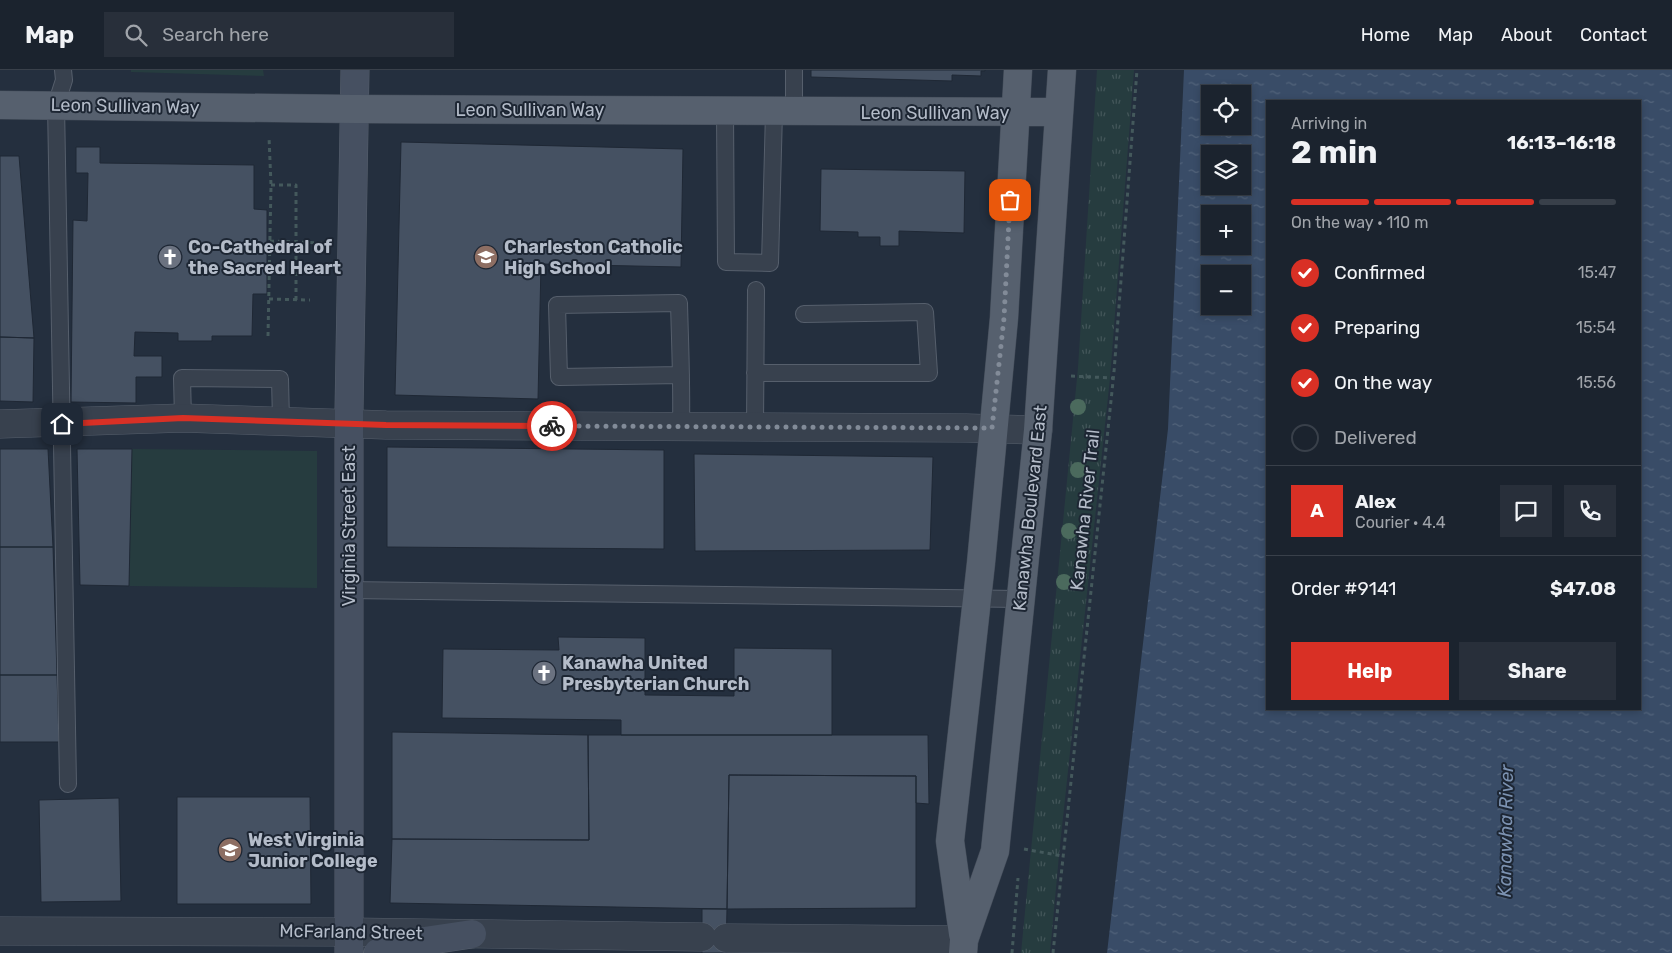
<!DOCTYPE html>
<html lang="en">
<head>
<meta charset="utf-8">
<style>
  :root { --surface:#1b232e; --page:#282f3a; --text:#f1f3f6; --muted:#a0a4aa; --line:#39404a; --accent:#d93025 }
  body { margin:0; font-family:Rubik,sans-serif; background:var(--page); color:var(--text); height:100vh; display:flex; flex-direction:column; font-size:19px; white-space:nowrap }
  * { box-sizing:border-box; margin:0 }
  p { font-size:16px; color:var(--muted) }
  .icon { flex:none; width:28px; height:28px; fill:none; stroke:currentColor; stroke-width:2; stroke-linecap:round; stroke-linejoin:round }
  .map { position:relative; flex:1; overflow:hidden }
  .sheet { position:absolute; left:1266px; top:30px; width:375px; height:610px; display:flex; flex-direction:column; background:var(--surface); border-radius:0px; box-shadow:0 2px 8px #0003,0 0 0 1px var(--line) }
  .sheet>* { flex:none }
  .fabs { position:absolute; left:1201px; top:15px; display:grid; gap:10px }
  .fabs a { display:grid; place-items:center; width:50px; height:50px; border-radius:0px; background:var(--surface); box-shadow:0 2px 8px #0003,0 0 0 1px var(--line); font-size:25px }
  .pin { position:absolute; display:grid; place-items:center; width:42px; height:42px; color:#fff; margin:-21px; border-radius:10px; box-shadow:0 2px 8px #0006 }
  .courier { position:absolute; display:grid; place-items:center; width:50px; height:50px; margin:-25px; border:4px solid #d93025; border-radius:50%; background:#fff; color:#222; box-shadow:0 1px 6px #0007 }
  .head em { font-style:normal; font-weight:700 }
  .head div { display:flex; flex-direction:column-reverse }
  .head { display:flex; align-items:center; justify-content:space-between; height:85px; padding:0 25px }
  h1 { font-size:32px; font-weight:700; line-height:38px }
  .bar { display:grid; grid-template-columns:repeat(4,1fr); gap:8px 5px; align-content:center; height:60px; padding:0 25px }
  .bar i { height:6px; border-radius:4px; background:var(--line) }
  .bar .active { background:var(--accent) }
  .bar p { grid-column:span 4 }
  .line { display:flex; align-items:center; gap:12px; padding:0 25px; border-top:1px solid var(--line) }
  .line div { flex:1 }
  .round { display:grid; place-items:center; flex:none; width:52px; height:52px; border-radius:0px; background:var(--page) }
  ol { padding:0 25px; list-style:none }
  li { display:flex; align-items:center; gap:15px; height:55px }
  li p { margin-inline-start:auto }
  li .icon { padding:5px; border-radius:50%; background:var(--accent); color:#fff; stroke-width:4 }
  li:last-child { color:var(--muted) }
  li i { width:28px; height:28px; border:2px solid var(--line); border-radius:50% }
  .button { display:flex; gap:10px; margin-top:auto; padding:10px 25px }
  .button a { flex:1; height:58px; border-radius:0px; background:var(--accent); color:#fff; font-size:20px; font-weight:700; line-height:58px; text-align:center }
  .button a+a { background:var(--page); color:var(--text) }
  header { display:flex; align-items:center; gap:30px; box-sizing:border-box; height:70px; padding:0 25px; background:var(--surface); border-bottom:1px solid var(--line) }
  header strong { font-size:24px }
  nav { display:flex; gap:28px; margin-inline-start:auto; font-size:18px }
  .search { width:350px; height:45px; background:var(--page); display:flex; align-items:center; gap:12px; box-sizing:border-box; padding:0 18px; border-radius:0px; color:var(--muted); font-size:19px }
  .map>svg:first-child { display:block }
  .grass { fill:url(#grass-tufts) }
  .green { fill:#263c3f }
  .water { fill:url(#water-ripples); fill-rule:evenodd }
  .building { fill:#455162; stroke:#1f2835 }
  .lines { fill:none; stroke-linecap:round; stroke-linejoin:round }
  .lane-casing { stroke:#565f6c; stroke-width:18 }
  .street-casing { stroke:#565f6c; stroke-width:29 }
  .secondary-casing { stroke:#565f6c; stroke-width:29 }
  .primary-casing { stroke:#414a57; stroke-width:29 }
  .path { stroke:#44595c; stroke-width:3; stroke-dasharray:4 4; stroke-linecap:butt }
  .lane { stroke:#38414e; stroke-width:16 }
  .street { stroke:#38414e; stroke-width:28 }
  .secondary { stroke:#465061; stroke-width:28 }
  .primary { stroke:#56606e; stroke-width:28 }
  .tree { fill:#4b6a5d }
  .done { stroke:#828b98; stroke-width:5; stroke-dasharray:0 9 }
  .route { stroke:#d93025; stroke-width:6 }
  .labels { text-anchor:middle; stroke-width:4; stroke-linejoin:round; paint-order:stroke }
  .street-label { font-size:18px; fill:#b4bcc9; stroke:#1d2633 }
  .poi-label { font-size:18px; font-weight:bold; fill:#b4bcc9; stroke:#1d2633; text-anchor:start }
  .water-label { font-size:19px; font-style:italic; fill:#7c92b1; stroke:#1d2633 }
</style>
</head>
<body>
<header>
<strong>Map</strong>
<div class="search"><svg class="icon" aria-label="search" viewBox="0 0 24 24"><circle cx="10" cy="10" r="6"/><path d="M15 15l6 6"/></svg>Search here</div>
<nav><a>Home</a><a>Map</a><a>About</a><a>Contact</a></nav>
</header>
<div class="map">
<svg width="1672" height="883" viewBox="0 0 1672 883">
  <defs>
    <pattern id="grass-tufts" width="24" height="20" patternUnits="userSpaceOnUse" patternTransform="scale(1.25)"><rect width="24" height="20" fill="#263c3f"/><path d="M3 7l-1-3M5 7V3M7 7l1-3M15 17l-1-3M17 17v-4M19 17l1-3" fill="none" stroke="#435659"/></pattern>
    <pattern id="water-ripples" width="26" height="14" patternUnits="userSpaceOnUse" patternTransform="scale(1.25)"><rect width="26" height="14" fill="#394c67"/><path d="M2 4q2-2 4 0t4 0M15 11q2-2 4 0t4 0" fill="none" stroke="#53647b"/></pattern>
  </defs>
  <rect width="100%" height="100%" fill="#242f3e"/>
  <path class="grass" d="M1097 0H1134L1110 308 1059 785 1050 883H1021L1078 298Z"/>
  <path class="green" d="M131 0H263L264 6 131 2Z
    M132 379 317 381V518L129 516Z"/>
  <path class="water" d="M1184 0H1672V883H1107L1168 359ZM1210 24H1242V56H1210ZM1268 31H1640V639H1268ZM1210 84H1242V116H1210ZM1210 144H1242V176H1210ZM1210 204H1242V236H1210Z"/>
  <path class="building" d="M811 0H985V1H981V6L952 5V11L811 7Z
    M401 72 683 79 681 197 541 194 538 329 395 325Z
    M76 77H100V93L254 95V139L267 140V224H253L252 266H212V271H178V263L135 262 134 286H162V307H136V333L71 332 73 150 87 151 88 103H76Z
    M0 86H19L34 268 0 267Z
    M821 99 965 101 964 163 899 161V176H880V167H858V162L820 161Z
    M0 267 34 268 33 332 0 331Z
    M387 377 664 380V479L387 477Z
    M0 379H48L53 477H0Z
    M77 379H132L129 516 80 515Z
    M694 384 933 387 930 480 695 481Z
    M0 477H53L57 605H0Z
    M558 567 645 568V625L734 626V578L832 579V665H621V650L442 648 443 579 559 580Z
    M0 605H57L59 672H0Z
    M392 662 588 665 589 770 392 769Z
    M588 665H928L929 734 916 733V706L729 705 727 839 390 833 392 769 589 770Z
    M729 705 916 706V838L727 839Z
    M177 727H310L311 834H177Z
    M119 728 121 831 41 832 39 730Z
    M702 839H727L726 883H702Z"/>
  <g class="lines">
    <g class="lane-casing">
      <path id="lane" d="M63 0 64 10 56 35 68 714
        M725 41 726 192 770 193 774 42
        M794 42V0
        M755 303H929L925 242 804 244
        M681 305 559 307 557 235 679 233C680 274 682 315 681 356
        M183 348 182 308 280 309 281 351
        M755 357 756 220
        M349 520 1021 529"/>
    </g>
    <g class="street-casing">
      <path id="street" d="M0 354 183 348 386 355 966 358 1038 360
        M0 861 348 862 702 867
        M726 868 964 870"/>
    </g>
    <g class="secondary-casing">
      <path id="secondary" d="M349 883V341L355 0
        M378 883 397 875 472 864"/>
    </g>
    <g class="primary-casing">
      <path id="primary" d="M0 35 354 39 1059 42
        M963 864 950 771 981 493 1004 248 1018 0
        M963 883 964 870 995 781 1038 360 1062 0"/>
    </g>
    <path class="path" d="M271 115H296V230
      M270 171 324 173
      M269 229 310 230
      M268 266 271 115 269 67
      M1071 306 1113 308
      M1024 779 1062 786
      M1012 883 1018 808
      M1053 883 1114 302 1137 0"/>
    <use href="#lane" class="lane"/>
    <use href="#street" class="street"/>
    <use href="#secondary" class="secondary"/>
    <use href="#primary" class="primary"/>
  </g>
  <g class="tree">
    <circle cx="1078" cy="337" r="8"/>
    <circle cx="1078" cy="400" r="8"/>
    <circle cx="1069" cy="461" r="8"/>
    <circle cx="1064" cy="512" r="8"/>
  </g>
  <g class="lines">
    <path class="done" d="M552 356 992 358 1004 248 1010 130"/>
    <path class="route" d="M62 354 183 348 386 355 552 356"/>
  </g>
  <defs>
    <g id="church-disc" transform="scale(1.25)"><circle r="9.5" fill="#6b7280" stroke="#1d2633"/><path d="M-1.2-6h2.4v3.5h3.3v2.4h-3.3V6h-2.4V-.1h-3.3v-2.4h3.3Z" fill="#fff"/></g>
    <g id="school-disc" transform="scale(1.25)"><circle r="9.5" fill="#8d6e63" stroke="#1d2633"/><path d="M0-5L7-2L0 1L-7-2ZM-4 1L0 2.5L4 1V4Q0 6-4 4Z" fill="#fff"/></g>
    <g id="university-disc" transform="scale(1.25)"><circle r="9.5" fill="#8d6e63" stroke="#1d2633"/><path d="M0-5L7-2L0 1L-7-2ZM-4 1L0 2.5L4 1V4Q0 6-4 4Z" fill="#fff"/></g>
  </defs>
  <g fill-rule="evenodd">
    <use href="#church-disc" x="170" y="187"/>
    <use href="#school-disc" x="486" y="187"/>
    <use href="#church-disc" x="544" y="603"/>
    <use href="#university-disc" x="230" y="780"/>
  </g>
  <g class="labels">
    <g class="street-label">
      <text transform="translate(125 36) rotate(1)" y="6">Leon Sullivan Way</text>
      <text x="530" y="46">Leon Sullivan Way</text>
      <text x="935" y="49">Leon Sullivan Way</text>
      <text transform="translate(1030 438) rotate(-84)" y="6">Kanawha Boulevard East</text>
      <text transform="translate(1085 440) rotate(-84)" y="6">Kanawha River Trail</text>
      <text transform="translate(349 456) rotate(-90)" y="6">Virginia Street East</text>
      <text transform="translate(351 862) rotate(1)" y="6">McFarland Street</text>
    </g>
    <g class="poi-label">
      <text x="188" y="183">Co-Cathedral of<tspan x="188" dy="21">the Sacred Heart</tspan></text>
      <text x="504" y="183">Charleston Catholic<tspan x="504" dy="21">High School</tspan></text>
      <text x="562" y="599">Kanawha United<tspan x="562" dy="21">Presbyterian Church</tspan></text>
      <text x="248" y="776">West Virginia<tspan x="248" dy="21">Junior College</tspan></text>
    </g>
    <g class="water-label">
      <text transform="translate(1505 761) rotate(-89)" y="7">Kanawha River</text>
    </g>
  </g>
</svg>
<div class="fabs">
<a><svg class="icon" aria-label="locate" viewBox="0 0 24 24"><circle cx="12" cy="12" r="6"/><path d="M12 2v4M12 18v4M2 12h4M18 12h4"/></svg></a>
<a><svg class="icon" aria-label="layers" viewBox="0 0 24 24"><path d="M12 4l9 5-9 5-9-5zM3 14l9 5 9-5"/></svg></a>
<a>+</a>
<a>−</a>
</div>
<div class="pin" style="left:1010px;top:130px;background:#ea580c"><svg class="icon" aria-label="bag" viewBox="0 0 24 24"><path d="M5 8h14l-1 12H6zM9 8a3 3 0 0 1 6 0"/></svg></div>
<div class="pin" style="left:62px;top:354px;background:#1f2937"><svg class="icon" aria-label="home" viewBox="0 0 24 24"><path d="M3 11l9-7 9 7M6 9v11h12V9"/></svg></div>
<div class="courier" style="left:552px;top:356px"><svg class="icon" aria-label="bike" viewBox="0 0 24 24"><circle cx="6" cy="16" r="4"/><circle cx="18" cy="16" r="4"/><path d="M6 16l4-8h5l3 8M10 8l3 8H6M13 5h3"/></svg></div>
<section class="sheet">
<div class="head"><div><h1>2 min</h1><p>Arriving in</p></div><em>16:13–16:18</em></div>
<div class="bar"><i class="active"></i><i class="active"></i><i class="active"></i><i></i><p>On the way · 110 m</p></div>
<ol>
<li><svg class="icon" aria-label="check" viewBox="0 0 24 24"><path d="M5 12l5 5 9-10"/></svg>Confirmed<p>15:47</p></li>
<li><svg class="icon" aria-label="check" viewBox="0 0 24 24"><path d="M5 12l5 5 9-10"/></svg>Preparing<p>15:54</p></li>
<li><svg class="icon" aria-label="check" viewBox="0 0 24 24"><path d="M5 12l5 5 9-10"/></svg>On the way<p>15:56</p></li>
<li><i></i>Delivered</li>
</ol>
<div class="line" style="height:90px"><b class="round" style="background:var(--accent);color:#fff">A</b><div><b>Alex</b><p>Courier · 4.4</p></div><a class="round"><svg class="icon" aria-label="chat" viewBox="0 0 24 24"><path d="M4 5h16v11H9l-5 4z"/></svg></a><a class="round"><svg class="icon" aria-label="phone" viewBox="0 0 24 24"><path d="M5 4h4l2 5-3 2q2 4 5 5l2-3 5 2v4C11 20 4 13 5 4z"/></svg></a></div>
<div class="line" style="height:65px"><div>Order #9141</div><b>$47.08</b></div>
<div class="button"><a>Help</a><a>Share</a></div>
</section>
</div>
</body>
</html>
